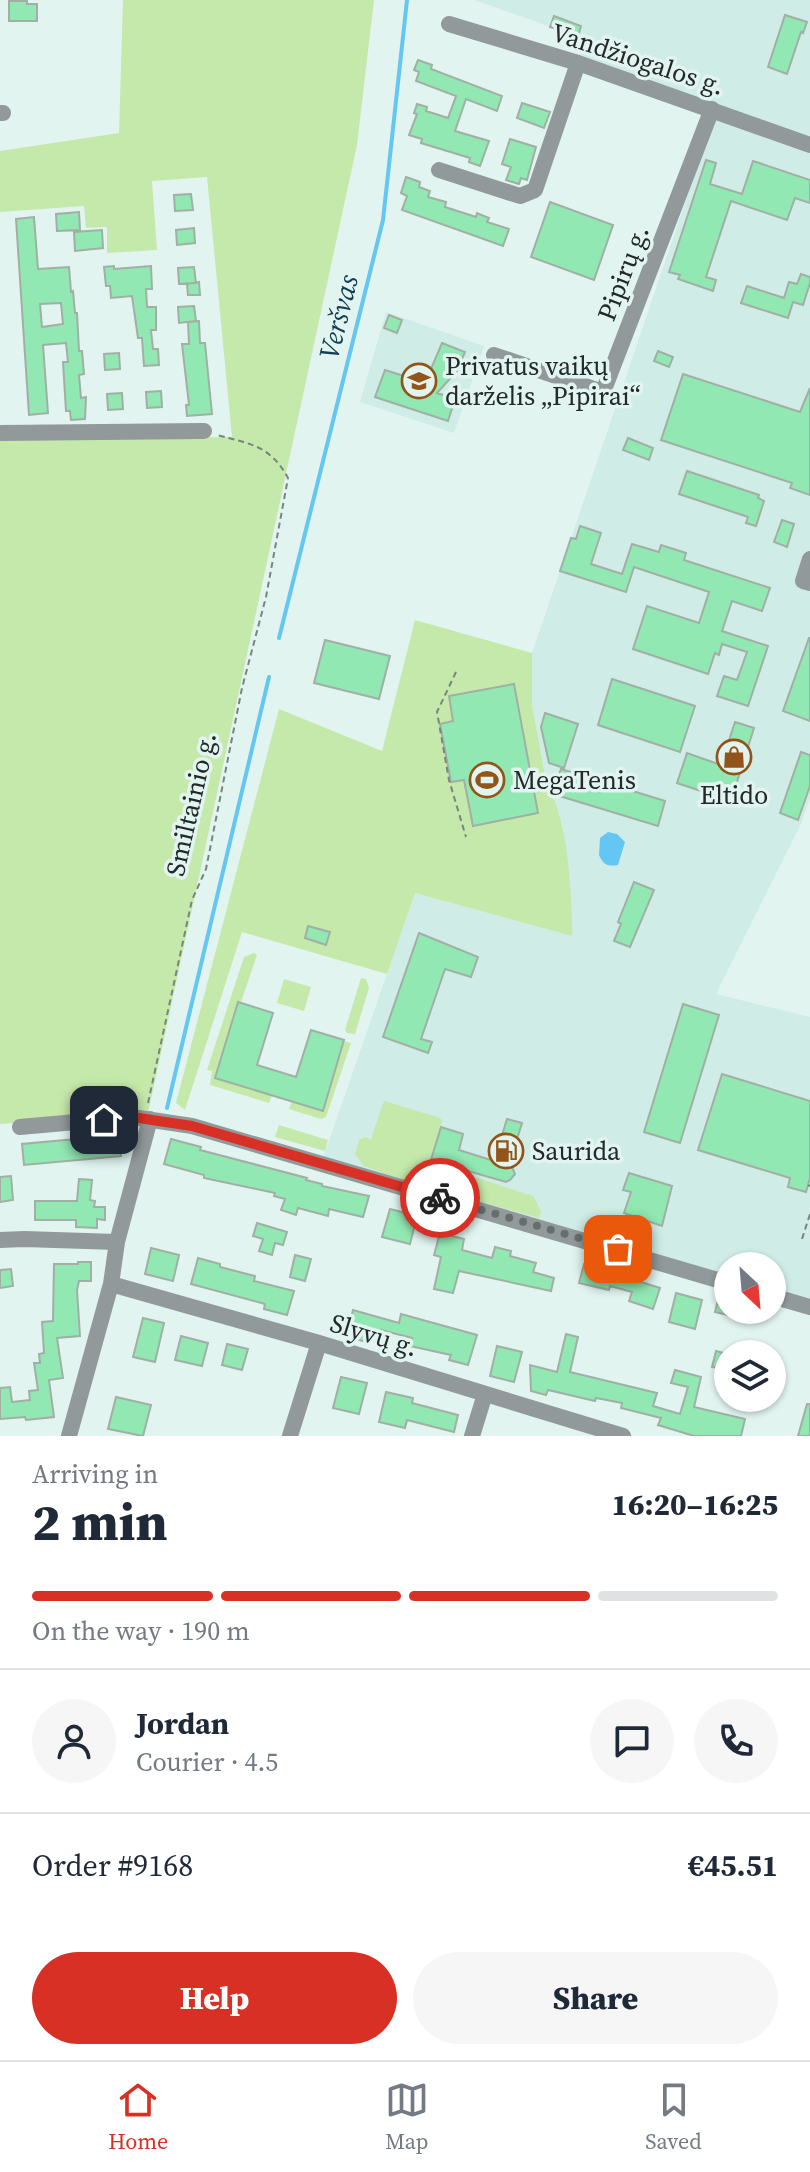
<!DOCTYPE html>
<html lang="en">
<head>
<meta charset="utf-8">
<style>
  :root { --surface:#fff; --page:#f6f6f7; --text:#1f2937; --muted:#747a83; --line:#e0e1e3; --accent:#d93025 }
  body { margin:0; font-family:"Source Serif 4",serif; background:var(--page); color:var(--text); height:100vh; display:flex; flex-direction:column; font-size:30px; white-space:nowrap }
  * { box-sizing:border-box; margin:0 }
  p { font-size:26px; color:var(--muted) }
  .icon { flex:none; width:44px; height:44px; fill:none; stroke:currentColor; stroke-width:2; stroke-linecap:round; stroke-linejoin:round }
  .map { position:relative; height:1436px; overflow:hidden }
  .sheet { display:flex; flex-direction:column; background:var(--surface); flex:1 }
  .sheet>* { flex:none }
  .needle { width:52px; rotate:154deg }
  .tools { position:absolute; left:714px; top:1252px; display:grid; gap:16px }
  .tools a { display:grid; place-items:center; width:72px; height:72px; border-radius:50%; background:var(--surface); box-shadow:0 2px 6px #0004; font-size:40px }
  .pin { position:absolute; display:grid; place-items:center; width:68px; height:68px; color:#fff; margin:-34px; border-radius:16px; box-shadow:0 4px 12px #0006 }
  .courier { position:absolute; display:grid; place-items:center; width:80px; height:80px; margin:-40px; border:6px solid #d93025; border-radius:50%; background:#fff; color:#222; box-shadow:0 2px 10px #0007 }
  .summary em { font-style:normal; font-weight:800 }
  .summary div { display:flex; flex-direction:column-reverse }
  .summary { display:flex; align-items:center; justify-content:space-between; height:136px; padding:0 32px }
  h1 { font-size:52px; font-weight:800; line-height:60px }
  .bar { display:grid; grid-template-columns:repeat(4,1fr); gap:12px 8px; align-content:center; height:96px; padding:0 32px }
  .bar i { height:10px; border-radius:6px; background:var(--line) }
  .bar .current { background:var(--accent) }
  .bar p { grid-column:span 4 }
  .line { display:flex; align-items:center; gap:20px; padding:0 32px; border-top:2px solid var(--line) }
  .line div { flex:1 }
  .round { display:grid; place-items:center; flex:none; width:84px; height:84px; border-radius:42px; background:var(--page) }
  .primary-button { display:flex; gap:16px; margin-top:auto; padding:16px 32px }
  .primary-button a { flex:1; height:92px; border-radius:48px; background:var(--accent); color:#fff; font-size:32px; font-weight:800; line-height:92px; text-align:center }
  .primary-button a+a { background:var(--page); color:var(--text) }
  .tab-bar { display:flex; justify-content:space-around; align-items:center; height:112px; border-top:2px solid var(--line); background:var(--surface); font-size:22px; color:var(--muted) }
  .tab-bar a { display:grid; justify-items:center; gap:4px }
  .tab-bar .current { color:var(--accent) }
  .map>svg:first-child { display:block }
  .built { fill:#cfece6 }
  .green { fill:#c5e9aa }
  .water { fill:#64c7f3 }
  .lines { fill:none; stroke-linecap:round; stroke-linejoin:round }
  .stream { stroke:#64c7f3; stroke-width:4 }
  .building { fill:#91e8b3; stroke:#a1afa5; stroke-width:2; fill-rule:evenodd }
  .path { stroke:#788582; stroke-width:2; stroke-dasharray:6 4; stroke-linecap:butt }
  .minor { stroke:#91999a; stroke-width:16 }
  .done { stroke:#65706d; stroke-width:8; stroke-dasharray:0 14.4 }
  .route { stroke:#d93025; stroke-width:10 }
  .labels { text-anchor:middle; stroke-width:7; stroke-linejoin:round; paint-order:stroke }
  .street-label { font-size:26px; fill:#222927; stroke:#e1f4f0 }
  .poi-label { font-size:26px; fill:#222927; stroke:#e1f4f0; text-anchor:start }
  .water-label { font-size:28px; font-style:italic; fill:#123e51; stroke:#e1f4f0 }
</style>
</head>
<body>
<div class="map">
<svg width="810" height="1436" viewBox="0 0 810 1436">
  <rect width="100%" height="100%" fill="#e1f4f0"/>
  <path class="built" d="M474 0H810V145L578 63 583 38Z
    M714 118 810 151V798L801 824 716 994 810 1017V1307L772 1296V1266H728V1283L321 1164 415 893 572 936 563 827 559 812 548 792 532 705V653Z
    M386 312 484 346 454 433 360 402Z"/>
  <path class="green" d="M123 0H374L357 145 148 1113 0 1124V439L232 437 207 177 152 181 157 250 107 253V227L86 228 84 206 0 212V151L119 133Z
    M415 620 532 653V705L548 792C568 809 573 908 572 936L415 893 387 974 242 932 185 1110 176 1103 279 709 382 751Z
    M254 953 257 955 215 1078 272 1095 269 1103 210 1085 212 1071 207 1070 244 957Z
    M361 978 366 979 369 988 355 1034 347 1033 345 1030Z
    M284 979 311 987 304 1011 277 1003Z
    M344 1041 351 1043 326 1117 321 1119 289 1109 292 1101 323 1110Z
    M384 1101 440 1118 442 1121 431 1163 533 1196 541 1211 539 1218 399 1179 364 1166 355 1154 359 1140 365 1137 371 1139Z
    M279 1125 328 1140 325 1151 275 1137Z"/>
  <path class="water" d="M608 832 617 834 625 842 618 865C607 867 603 864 599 855L600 838Z"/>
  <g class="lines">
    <path class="stream" d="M279 638 383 220 407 0
      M167 1108 269 677"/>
  </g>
  <path class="building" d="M9 1H27V4H37V21H9Z
    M785 15 807 22 803 33 801 32 787 74 768 67Z
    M554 16 581 26 578 36 550 27Z
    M418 60 432 65 431 69 502 96 497 111 466 99 455 131 489 141 480 166 469 162 470 158 421 143 422 139 409 135 417 114 414 113 417 104 427 107 426 111 448 118 456 96 416 81 419 72 414 70Z
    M522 103 550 112 544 128 517 118Z
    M510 139 536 147 527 180 521 178 519 184 506 180 511 167 502 164Z
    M706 160 716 163 710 184 742 194 753 161 810 180V203L795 198 787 220 731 201 706 277 716 280 713 291 678 279 680 275 669 272Z
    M406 177 420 182 419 187 430 191 428 197 446 202 445 207 476 217 477 213 489 218 487 222 509 229 503 246 402 210 407 196 401 193Z
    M191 194 193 210 175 211 174 195Z
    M550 202 613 225 594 280 531 257Z
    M79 212 80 230 57 231 56 214Z
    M34 217 38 269 69 267 71 292 73 291 75 313H77L79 351H82L84 374 79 375 81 398 86 397 85 419 71 420 70 411H66L63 362H68L66 343 43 345 48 413 29 415 16 219ZM61 303 63 324 42 327 40 304Z
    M194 228 195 243 177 245 176 230Z
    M102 230 103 248 75 251 74 232Z
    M114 266V269L151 266 152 289H146L147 307H156V330H151L153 349H158L159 365 144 366 142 338H138L132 296 111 298 110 286H106L104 267Z
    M194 267 196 283 179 284 178 268Z
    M801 274 810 277V283L803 305 793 302 788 318 741 303 747 286 784 298 789 282 797 284Z
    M199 282 200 295H188L187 284Z
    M194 306 196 321 179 323 178 307Z
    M389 315 402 320 397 333 384 328Z
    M199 321 200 343H205L212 414 187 416 186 405H189L182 344H189L188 322Z
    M442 343 465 352 457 371 437 393 455 399 448 421 375 397 385 370 404 376 402 383 414 387 425 383Z
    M658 351 673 357 669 367 654 361Z
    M119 353 120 369 105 370 104 354Z
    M683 374 800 412 810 388V495L790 488 792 483 661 440Z
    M161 391 162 407 147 408 146 392Z
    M122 393 123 409 108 410 107 394Z
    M628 438 653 448 649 460 623 450Z
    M687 471 759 495 758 498 764 501 756 526 746 523 748 517 679 494Z
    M782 520 794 524 787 547 774 542Z
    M580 526 601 533 591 564 622 574 632 544 659 552 661 545 686 553 684 560 770 588 762 611 732 601 722 631 768 646 748 706 717 696 724 676 737 680 747 652 722 644 719 655 715 653 708 674 633 649 647 606 699 623 709 592 634 567 626 592 560 571 571 538 576 539Z
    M809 638H810V721L783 711Z
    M325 640 390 656 379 699 314 683Z
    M612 679 695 706 680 752 598 725Z
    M514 684 538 813 473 826 464 780 451 782 440 724 453 721 449 696Z
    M545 713 578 724 564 768 549 763 541 727Z
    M735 722 754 728 731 801 677 783 687 753 721 765Z
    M801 752 810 755V786L798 820 780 813Z
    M561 769 665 801 658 826 553 794Z
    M634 882 654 890 630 947 614 941 621 924 618 922Z
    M308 926 330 932 326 945 305 938Z
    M419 933 478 957 471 977 445 969 421 1039 432 1042 428 1053 383 1037Z
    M238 1002 273 1013 257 1065 296 1077 311 1030 344 1040 323 1111 215 1078Z
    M683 1004 719 1015 680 1143 644 1132Z
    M722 1074 810 1101V1178L806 1192 788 1187 790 1178 698 1150Z
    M507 1119 522 1123 510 1162 515 1174 510 1180 506 1182 454 1167 453 1170 430 1163 441 1127 463 1134 459 1150 494 1161Z
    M119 1135 121 1156 24 1165 22 1144Z
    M171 1139 201 1147 200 1150 307 1178 306 1180 322 1184V1186L369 1196 363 1217 329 1209 328 1216 298 1208 296 1215 281 1210 285 1199 274 1196 275 1193 204 1178V1175L164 1164Z
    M629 1173 672 1186 662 1226 624 1213 631 1192 623 1190Z
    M11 1176 13 1200 0 1202V1177Z
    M79 1179 92 1180 90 1200 95 1201 94 1207H105V1220L97 1219V1228L76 1227V1220H35V1201H77Z
    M390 1209 417 1216 410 1244 382 1237Z
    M257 1223 287 1232 283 1245 275 1243 272 1255 259 1251 263 1239 253 1236Z
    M440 1233 464 1239 462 1250 492 1258 495 1247 511 1251 510 1256 536 1263 533 1272 554 1278 551 1291 459 1271 453 1293 434 1289 441 1257 434 1255Z
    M151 1248 179 1255 173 1281 145 1274Z
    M295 1255 311 1259 305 1281 290 1277Z
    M198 1258 220 1264V1267L255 1276 254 1281 294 1291 287 1315 264 1309 265 1304 191 1284Z
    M78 1262H91V1281H79L77 1290 80 1336 57 1338 63 1378 49 1380 54 1417 26 1420 25 1417 0 1419V1388L10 1387 12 1402 30 1400 29 1391 38 1390 34 1363H40L39 1354 44 1353 42 1322 53 1321 54 1264H78Z
    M584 1264 660 1288 653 1309 629 1301 632 1292 610 1286 609 1290 579 1283Z
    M11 1269 13 1286 0 1288V1270Z
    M676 1293 702 1300 695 1329 669 1322Z
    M718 1300 728 1303V1315L715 1312Z
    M353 1310 399 1323 401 1314 477 1335 468 1365 449 1360 451 1355 410 1346 412 1338 381 1330 378 1340 367 1337 366 1342 346 1336Z
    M143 1318 164 1323 155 1362 133 1357Z
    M566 1334 578 1337 570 1372 657 1393 653 1406 680 1414 688 1387 671 1383 675 1370 701 1377 694 1407 745 1419 741 1436H694L658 1425 661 1418 621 1408 622 1403 596 1398 595 1401 548 1390 546 1395 531 1391 530 1365 557 1372Z
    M181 1336 208 1343 202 1366 175 1360Z
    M227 1344 248 1349 242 1370 222 1365Z
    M497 1346 522 1352 514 1382 490 1376Z
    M716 1351 728 1354V1370L712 1367Z
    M341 1377 367 1383 359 1414 333 1408Z
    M386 1392 413 1398 412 1403 458 1415 454 1432 407 1420 405 1428 379 1422Z
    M116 1397 151 1405 143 1436 108 1429Z
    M807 1404H810V1436H798Z"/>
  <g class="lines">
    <path class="path" d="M456 672 437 712 449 780 466 837
      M148 1103 192 900 206 869 242 688 266 597 288 478C270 445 250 444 217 435
      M808 1185 810 1186
      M802 1239 810 1214"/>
    <path class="minor" d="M449 24 578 63 810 145
      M0 113H3
      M439 170 520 196 535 190 578 63
      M494 355 603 392 712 109
      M0 433 204 431
      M810 559 803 581 810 583
      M20 1127 132 1117 192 1126 728 1283
      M0 1240 24 1239 117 1242
      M111 1284 319 1343 623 1436
      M772 1296 810 1307
      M69 1436 111 1284 117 1242 150 1119
      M290 1436 319 1343
      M472 1436 485 1394"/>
  </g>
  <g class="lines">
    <path class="done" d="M440 1198 618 1249"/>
    <path class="route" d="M104 1120 132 1117 192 1126 440 1198"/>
  </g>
  <defs>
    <g id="school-ring" transform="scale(1.8)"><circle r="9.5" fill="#e1f4f0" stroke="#93541a" stroke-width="1.5"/><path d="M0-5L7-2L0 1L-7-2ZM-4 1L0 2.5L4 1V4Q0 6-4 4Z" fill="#93541a"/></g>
    <g id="shop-ring" transform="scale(1.8)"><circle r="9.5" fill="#e1f4f0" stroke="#93541a" stroke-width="1.5"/><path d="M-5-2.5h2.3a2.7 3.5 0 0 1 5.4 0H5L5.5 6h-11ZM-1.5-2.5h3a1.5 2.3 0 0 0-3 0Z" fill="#93541a"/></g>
    <g id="stadium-ring" transform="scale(1.8)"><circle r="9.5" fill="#e1f4f0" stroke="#93541a" stroke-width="1.5"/><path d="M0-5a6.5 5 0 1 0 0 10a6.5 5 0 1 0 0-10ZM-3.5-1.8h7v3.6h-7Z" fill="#93541a"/></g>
    <g id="fuel-ring" transform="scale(1.8)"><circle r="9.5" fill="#e1f4f0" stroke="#93541a" stroke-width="1.5"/><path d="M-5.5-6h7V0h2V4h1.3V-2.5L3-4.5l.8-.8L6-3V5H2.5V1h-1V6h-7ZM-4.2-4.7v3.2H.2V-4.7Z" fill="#93541a"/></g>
  </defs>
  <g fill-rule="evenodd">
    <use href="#school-ring" x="419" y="381"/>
    <use href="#shop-ring" x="734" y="757"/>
    <use href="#stadium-ring" x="487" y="780"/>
    <use href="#fuel-ring" x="506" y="1151"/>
  </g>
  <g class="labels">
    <g class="street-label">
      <text transform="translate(638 59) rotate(18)" y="9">Vandžiogalos g.</text>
      <text transform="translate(623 273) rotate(-69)" y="9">Pipirų g.</text>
      <text transform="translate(191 804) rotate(-77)" y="9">Smiltainio g.</text>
      <text transform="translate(374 1335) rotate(17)" y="9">Slyvų g.</text>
    </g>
    <g class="poi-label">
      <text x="445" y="375">Privatus vaikų<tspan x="445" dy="30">darželis „Pipirai“</tspan></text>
      <text x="513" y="789">MegaTenis</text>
      <text x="734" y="804" text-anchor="middle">Eltido</text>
      <text x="532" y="1160">Saurida</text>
    </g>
    <g class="water-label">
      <text transform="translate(338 317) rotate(-76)" y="10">Veršvas</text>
    </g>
  </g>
</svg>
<div class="tools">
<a><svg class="needle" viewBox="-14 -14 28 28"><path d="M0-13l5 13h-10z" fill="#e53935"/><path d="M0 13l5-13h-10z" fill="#747a83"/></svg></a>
<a><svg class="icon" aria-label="layers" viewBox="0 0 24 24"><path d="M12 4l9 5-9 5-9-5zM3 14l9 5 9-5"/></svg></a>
</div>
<div class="pin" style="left:618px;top:1249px;background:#ea580c"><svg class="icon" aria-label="bag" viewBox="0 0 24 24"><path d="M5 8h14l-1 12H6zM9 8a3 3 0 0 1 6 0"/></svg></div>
<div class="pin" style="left:104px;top:1120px;background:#1f2937"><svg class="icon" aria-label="home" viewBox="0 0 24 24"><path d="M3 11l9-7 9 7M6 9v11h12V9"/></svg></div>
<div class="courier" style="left:440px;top:1198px"><svg class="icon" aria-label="bike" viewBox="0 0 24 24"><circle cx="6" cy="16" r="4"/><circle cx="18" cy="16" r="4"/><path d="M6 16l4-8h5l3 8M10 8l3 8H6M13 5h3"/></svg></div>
</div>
<section class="sheet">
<div class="summary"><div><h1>2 min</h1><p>Arriving in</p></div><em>16:20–16:25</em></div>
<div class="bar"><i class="current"></i><i class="current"></i><i class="current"></i><i></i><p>On the way · 190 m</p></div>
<div class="line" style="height:144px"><a class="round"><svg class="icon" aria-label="person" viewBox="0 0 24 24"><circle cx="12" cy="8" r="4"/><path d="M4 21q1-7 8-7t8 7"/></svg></a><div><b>Jordan</b><p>Courier · 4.5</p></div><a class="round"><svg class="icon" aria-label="chat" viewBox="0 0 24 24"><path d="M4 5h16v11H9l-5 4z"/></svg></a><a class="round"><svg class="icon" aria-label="phone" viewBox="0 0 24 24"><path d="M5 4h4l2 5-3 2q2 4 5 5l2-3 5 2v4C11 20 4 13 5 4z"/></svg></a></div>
<div class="line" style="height:104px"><div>Order #9168</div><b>€45.51</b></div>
<div class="primary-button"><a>Help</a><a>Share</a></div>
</section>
<nav class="tab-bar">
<a class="current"><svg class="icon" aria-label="home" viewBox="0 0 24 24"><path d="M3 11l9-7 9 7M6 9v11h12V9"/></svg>Home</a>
<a><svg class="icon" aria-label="map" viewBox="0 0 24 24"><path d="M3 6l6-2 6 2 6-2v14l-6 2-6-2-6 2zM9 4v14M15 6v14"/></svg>Map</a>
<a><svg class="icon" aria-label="saved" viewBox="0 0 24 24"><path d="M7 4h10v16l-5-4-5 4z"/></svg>Saved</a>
</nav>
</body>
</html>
